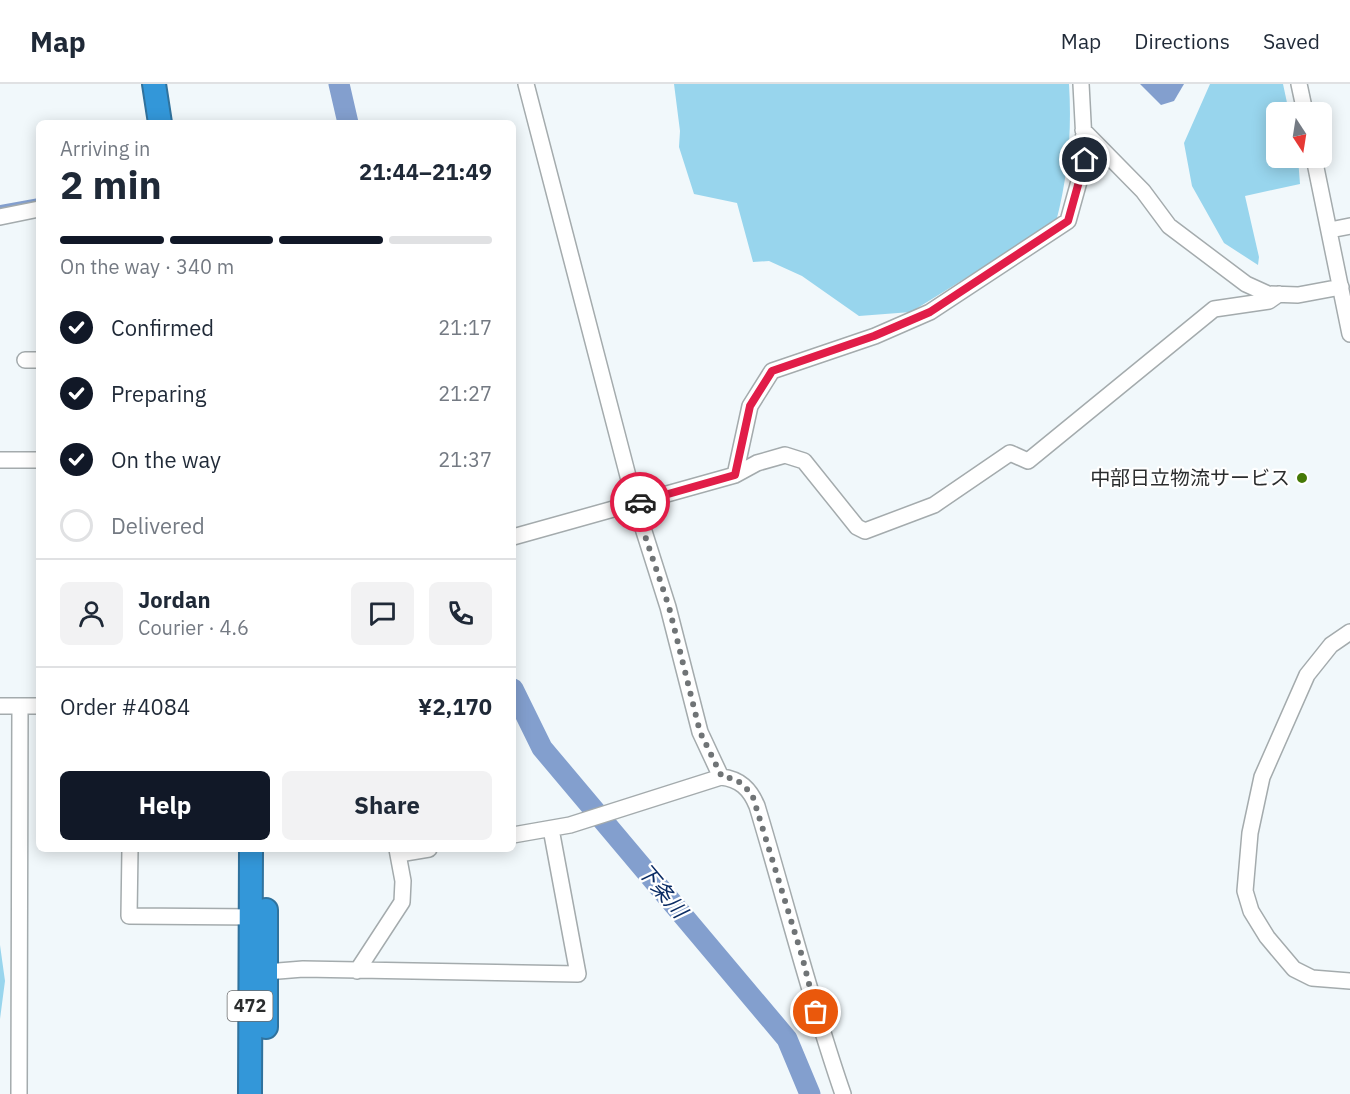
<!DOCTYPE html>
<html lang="en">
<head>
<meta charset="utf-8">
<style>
  :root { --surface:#fff; --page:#f2f2f3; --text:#1f2937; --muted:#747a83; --line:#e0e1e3; --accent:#111827 }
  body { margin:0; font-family:"IBM Plex Sans","Noto Sans JP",sans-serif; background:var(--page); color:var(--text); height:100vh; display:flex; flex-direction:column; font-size:22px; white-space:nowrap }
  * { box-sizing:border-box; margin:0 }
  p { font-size:20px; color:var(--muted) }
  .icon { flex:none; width:33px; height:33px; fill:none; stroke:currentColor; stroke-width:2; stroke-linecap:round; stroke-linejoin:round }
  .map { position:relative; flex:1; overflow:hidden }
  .drawer { position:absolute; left:36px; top:36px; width:480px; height:732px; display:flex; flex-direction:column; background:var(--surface); border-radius:9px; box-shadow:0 3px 15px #0003 }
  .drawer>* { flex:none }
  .needle { width:39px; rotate:168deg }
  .buttons { position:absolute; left:1266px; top:18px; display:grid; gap:12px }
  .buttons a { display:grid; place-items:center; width:66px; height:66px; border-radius:9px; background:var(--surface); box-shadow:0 3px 15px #0003; font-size:30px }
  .pin { position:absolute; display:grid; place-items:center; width:51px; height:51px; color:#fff; margin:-26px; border:3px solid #fff; border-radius:50%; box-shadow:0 2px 6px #0007 }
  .courier { position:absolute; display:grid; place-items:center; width:60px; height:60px; margin:-30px; border:4px solid #e11d48; border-radius:50%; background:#fff; color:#222; box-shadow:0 2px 8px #0007 }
  .headline em { font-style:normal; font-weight:800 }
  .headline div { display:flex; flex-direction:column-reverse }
  .headline { display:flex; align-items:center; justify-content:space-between; height:102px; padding:0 24px }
  h1 { font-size:39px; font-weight:800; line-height:45px }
  .bar { display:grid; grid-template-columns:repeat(4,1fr); gap:9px 6px; align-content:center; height:72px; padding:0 24px }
  .bar i { height:8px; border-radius:4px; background:var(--line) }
  .bar .active { background:var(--accent) }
  .bar p { grid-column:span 4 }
  .line { display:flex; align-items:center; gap:15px; padding:0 24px; border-top:2px solid var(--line) }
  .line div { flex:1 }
  .round { display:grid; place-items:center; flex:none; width:63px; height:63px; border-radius:9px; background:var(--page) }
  ol { padding:0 24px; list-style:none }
  li { display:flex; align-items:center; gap:18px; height:66px }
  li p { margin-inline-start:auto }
  li .icon { padding:6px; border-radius:50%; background:var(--accent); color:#fff; stroke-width:4 }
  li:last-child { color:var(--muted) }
  li i { width:33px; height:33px; border:3px solid var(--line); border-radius:50% }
  .action { display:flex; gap:12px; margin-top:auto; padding:12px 24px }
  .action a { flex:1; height:69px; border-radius:9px; background:var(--accent); color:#fff; font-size:24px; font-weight:800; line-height:69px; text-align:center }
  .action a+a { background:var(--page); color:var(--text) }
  header { display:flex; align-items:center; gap:36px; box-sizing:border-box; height:84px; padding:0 30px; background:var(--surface); border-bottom:2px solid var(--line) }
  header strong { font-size:28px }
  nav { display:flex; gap:33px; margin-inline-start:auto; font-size:21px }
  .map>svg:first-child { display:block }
  .green { fill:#98d5ed }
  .water { fill:#839fce }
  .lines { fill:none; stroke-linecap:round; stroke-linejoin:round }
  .stream { stroke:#839fce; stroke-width:4 }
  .river { stroke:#839fce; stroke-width:21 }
  .minor-casing { stroke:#a4abad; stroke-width:18 }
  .highway-casing { stroke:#30729d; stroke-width:26 }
  .minor { stroke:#fff; stroke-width:15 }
  .highway { stroke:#3397d9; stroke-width:22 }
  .done { stroke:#707476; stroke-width:6; stroke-dasharray:0 10.8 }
  .route { stroke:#e11d48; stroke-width:8 }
  .poi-dot { fill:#457906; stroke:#fff; stroke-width:2 }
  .labels { text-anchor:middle; stroke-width:4.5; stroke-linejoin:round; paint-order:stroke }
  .shield { fill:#fff; stroke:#6b6c6d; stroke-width:1.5 }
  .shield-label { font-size:18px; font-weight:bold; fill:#2b2d2e }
  .poi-label { font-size:20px; fill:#2b2d2e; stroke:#fff; text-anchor:end }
  .water-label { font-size:21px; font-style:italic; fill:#0b2c64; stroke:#fff }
</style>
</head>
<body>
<header>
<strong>Map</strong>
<nav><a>Map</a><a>Directions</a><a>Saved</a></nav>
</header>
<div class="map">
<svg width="1350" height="1010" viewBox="0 0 1350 1010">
  <rect width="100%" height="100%" fill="#f1f8fb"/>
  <path class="green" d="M674 0H1069C1072 48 1068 92 1056 138L911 228 859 232 802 192 769 177 753 178 737 119 694 110 679 63 680 47Z
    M1210 0H1283L1289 28H1276V74H1298L1300 100 1245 112 1259 173 1258 181 1224 159 1192 102 1184 59Z
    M0 861 5 897 0 935Z"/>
  <path class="water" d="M1140 0H1184L1174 17 1161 21Z"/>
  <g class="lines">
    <path class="stream" d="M0 123 39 116"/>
    <path class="river" d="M339 0 348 39
      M513 605 542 664 787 955 810 1010"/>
    <g class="minor-casing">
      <path id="minor" d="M526 0 635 419 668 523 700 648 721 693
        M1299 0 1305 28
        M1083 46 1143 107 1169 142 1246 200 1268 210 1298 211 1341 203
        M1314 74 1350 250
        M0 133 39 125
        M1330 146 1350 142
        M25 276H39
        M0 376H39
        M735 391 750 322 772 287 875 252 930 228 1068 137 1085 76 1081 0
        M513 453 735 391 757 379 785 371 804 377 857 443 865 447 934 421 1010 369 1028 377 1214 225 1269 217 1279 210
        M1350 548 1331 561 1307 591 1262 693 1250 749 1245 807 1251 827 1267 853 1294 885 1312 894 1350 897
        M0 622H39
        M513 751 570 741 721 693C740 695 750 705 757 722 786 818 810 915 843 1010
        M130 765 129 832 258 833
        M399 770 429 765
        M357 887 402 818 403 797 397 765
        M266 888 303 885 578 890 551 745
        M19 1010 20 622"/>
    </g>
    <g class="highway-casing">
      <path id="highway" d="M154 0 160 39
        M266 943V826
        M250 1010 251 765"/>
    </g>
    <use href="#minor" class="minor"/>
    <use href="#highway" class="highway"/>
  </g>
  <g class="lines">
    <path class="done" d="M640 418 634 419 669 523 700 648 722 693 736 695 752 710 802 872 816 928"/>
    <path class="route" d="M640 418 735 391 750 322 772 287 874 252 930 228 1068 137 1085 76"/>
  </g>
  <circle class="poi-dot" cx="1302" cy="394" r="6"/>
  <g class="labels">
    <rect class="shield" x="227.5" y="907" width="45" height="30" rx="4.5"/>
    <g class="shield-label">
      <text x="250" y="928">472</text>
    </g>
    <g class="poi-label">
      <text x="1290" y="401">中部日立物流サービス</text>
    </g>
    <g class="water-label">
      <text transform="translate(662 807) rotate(50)" y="7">下条川</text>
    </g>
  </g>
</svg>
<div class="buttons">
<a><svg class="needle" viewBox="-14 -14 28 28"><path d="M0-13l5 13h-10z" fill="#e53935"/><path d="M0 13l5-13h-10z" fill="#747a83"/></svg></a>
</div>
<div class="pin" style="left:816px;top:928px;background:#ea580c"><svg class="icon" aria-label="bag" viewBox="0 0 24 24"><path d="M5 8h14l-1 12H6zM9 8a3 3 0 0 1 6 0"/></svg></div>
<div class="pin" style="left:1085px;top:76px;background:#1f2937"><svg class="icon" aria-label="home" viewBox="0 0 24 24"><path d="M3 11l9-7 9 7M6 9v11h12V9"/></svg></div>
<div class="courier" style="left:640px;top:418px"><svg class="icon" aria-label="car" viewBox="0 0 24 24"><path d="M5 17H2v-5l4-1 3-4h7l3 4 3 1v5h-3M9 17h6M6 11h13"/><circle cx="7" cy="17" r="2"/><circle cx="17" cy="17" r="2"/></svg></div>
<section class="drawer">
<div class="headline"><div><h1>2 min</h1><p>Arriving in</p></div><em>21:44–21:49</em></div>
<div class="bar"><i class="active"></i><i class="active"></i><i class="active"></i><i></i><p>On the way · 340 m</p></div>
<ol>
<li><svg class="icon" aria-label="check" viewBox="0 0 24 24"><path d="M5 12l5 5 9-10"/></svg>Confirmed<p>21:17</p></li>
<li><svg class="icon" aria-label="check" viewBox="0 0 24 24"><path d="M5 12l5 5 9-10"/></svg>Preparing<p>21:27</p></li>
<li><svg class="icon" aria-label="check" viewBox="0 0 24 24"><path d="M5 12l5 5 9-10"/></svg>On the way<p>21:37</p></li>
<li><i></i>Delivered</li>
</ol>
<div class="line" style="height:108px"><a class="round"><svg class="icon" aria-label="person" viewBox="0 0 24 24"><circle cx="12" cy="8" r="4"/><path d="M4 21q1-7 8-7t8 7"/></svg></a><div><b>Jordan</b><p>Courier · 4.6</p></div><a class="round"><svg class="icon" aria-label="chat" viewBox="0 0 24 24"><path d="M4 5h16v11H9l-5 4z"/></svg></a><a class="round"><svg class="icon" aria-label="phone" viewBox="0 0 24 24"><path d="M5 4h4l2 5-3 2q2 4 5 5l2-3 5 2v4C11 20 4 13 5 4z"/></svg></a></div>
<div class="line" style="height:78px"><div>Order #4084</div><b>¥2,170</b></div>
<div class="action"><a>Help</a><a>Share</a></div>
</section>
</div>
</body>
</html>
